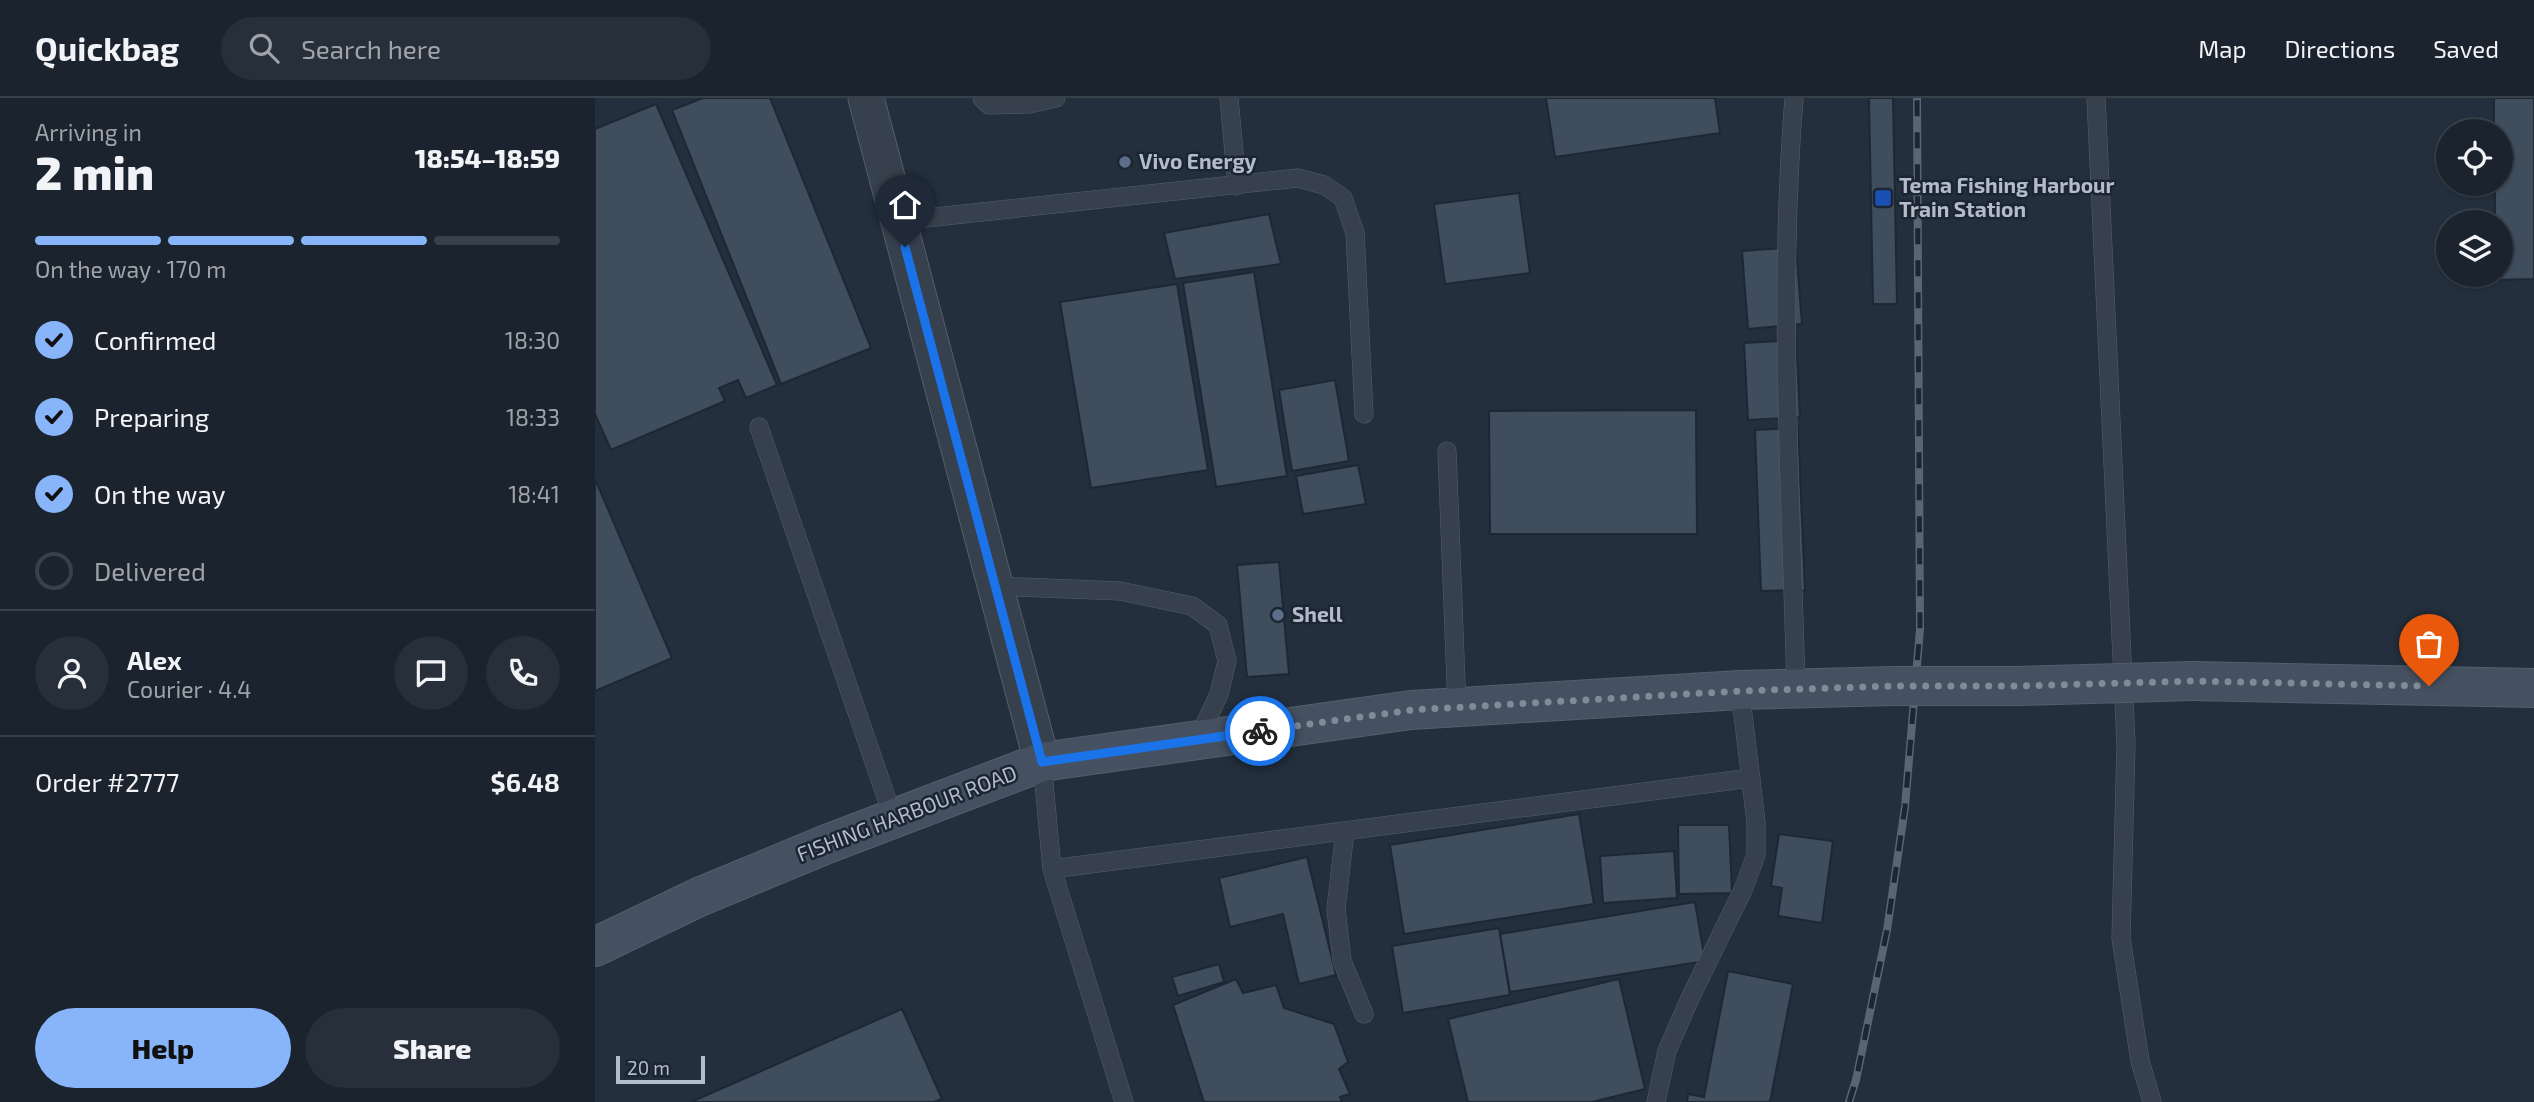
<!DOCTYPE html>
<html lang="en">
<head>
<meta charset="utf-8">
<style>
  :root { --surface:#1a232e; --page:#272f3a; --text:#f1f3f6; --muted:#9fa4aa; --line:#38404a; --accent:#88b5f9 }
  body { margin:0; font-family:"Exo 2",sans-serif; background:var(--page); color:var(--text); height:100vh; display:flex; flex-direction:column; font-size:26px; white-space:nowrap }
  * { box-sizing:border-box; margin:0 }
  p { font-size:23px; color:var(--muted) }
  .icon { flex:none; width:38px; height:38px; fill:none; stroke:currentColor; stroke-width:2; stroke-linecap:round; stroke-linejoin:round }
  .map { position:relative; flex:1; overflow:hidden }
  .details { display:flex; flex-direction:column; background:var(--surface); width:595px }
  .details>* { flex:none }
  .buttons { position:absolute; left:1841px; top:21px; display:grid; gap:14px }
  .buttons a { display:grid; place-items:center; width:77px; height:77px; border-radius:50%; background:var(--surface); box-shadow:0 2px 5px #0004,0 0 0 2px var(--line); font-size:35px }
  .scale { position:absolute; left:21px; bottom:18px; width:89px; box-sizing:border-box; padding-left:7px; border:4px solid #b3bcc9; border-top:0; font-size:19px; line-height:24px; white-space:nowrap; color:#b3bcc9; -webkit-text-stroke:5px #1c2632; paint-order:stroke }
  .pin { position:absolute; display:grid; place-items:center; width:60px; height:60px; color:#fff; margin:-72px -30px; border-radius:50% 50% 50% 0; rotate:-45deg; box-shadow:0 0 7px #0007 }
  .pin .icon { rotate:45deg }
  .courier { position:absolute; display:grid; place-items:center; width:70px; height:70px; margin:-35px; border:5px solid #1a73e8; border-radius:50%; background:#fff; color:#222; box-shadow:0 2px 9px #0007 }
  .overview em { font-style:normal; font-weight:800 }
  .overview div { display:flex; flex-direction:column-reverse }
  .overview { display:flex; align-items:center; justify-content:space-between; height:119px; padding:0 35px }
  h1 { font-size:46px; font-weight:800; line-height:52px }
  .bar { display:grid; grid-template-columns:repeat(4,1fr); gap:10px 7px; align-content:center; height:84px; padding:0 35px }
  .bar i { height:9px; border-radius:5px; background:var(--line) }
  .bar .current { background:var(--accent) }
  .bar p { grid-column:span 4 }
  .line { display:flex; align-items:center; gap:18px; padding:0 35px; border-top:2px solid var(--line) }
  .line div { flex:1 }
  .round { display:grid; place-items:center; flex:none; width:74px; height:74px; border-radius:37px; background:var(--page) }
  ol { padding:0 35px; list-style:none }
  li { display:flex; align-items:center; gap:21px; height:77px }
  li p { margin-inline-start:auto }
  li .icon { padding:7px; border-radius:50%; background:var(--accent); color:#111; stroke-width:4 }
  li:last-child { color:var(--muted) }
  li i { width:38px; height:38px; border:4px solid var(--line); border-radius:50% }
  .action { display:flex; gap:14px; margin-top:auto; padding:14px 35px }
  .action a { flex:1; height:80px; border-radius:42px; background:var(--accent); color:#111; font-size:28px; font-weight:800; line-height:80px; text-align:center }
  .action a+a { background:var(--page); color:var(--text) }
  header { display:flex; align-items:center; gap:42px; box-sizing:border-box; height:98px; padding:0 35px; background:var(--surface); border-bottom:2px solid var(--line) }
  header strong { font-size:33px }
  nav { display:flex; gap:38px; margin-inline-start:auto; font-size:24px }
  .search { width:490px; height:63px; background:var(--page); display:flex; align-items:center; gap:18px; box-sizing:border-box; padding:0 24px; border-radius:38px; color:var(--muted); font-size:26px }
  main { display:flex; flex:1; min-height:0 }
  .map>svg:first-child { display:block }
  .building { fill:#3f4d5d; stroke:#1e2834; stroke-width:2 }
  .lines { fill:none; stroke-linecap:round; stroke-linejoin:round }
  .lane-casing { stroke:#555f6b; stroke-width:19 }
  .street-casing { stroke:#555f6b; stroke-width:37 }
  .secondary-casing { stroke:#555f6b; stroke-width:40 }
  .lane { stroke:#37414d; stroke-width:18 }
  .street { stroke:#37414d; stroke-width:35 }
  .secondary { stroke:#455060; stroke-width:38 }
  .rail-casing { stroke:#596574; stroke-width:8 }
  .rail { stroke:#1c2632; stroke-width:5; stroke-dasharray:16; stroke-linecap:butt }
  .secondary-bridge-casing { stroke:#555f6b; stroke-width:40; stroke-linecap:butt }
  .secondary-bridge { stroke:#455060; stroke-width:38 }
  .done { stroke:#818b98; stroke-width:7; stroke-dasharray:0 12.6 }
  .route { stroke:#1a73e8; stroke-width:9 }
  .service-dot { fill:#5c6f8a; stroke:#1c2632; stroke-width:2.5 }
  .transit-dot { fill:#1a4fb4; stroke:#1c2632; stroke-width:2.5 }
  .labels { text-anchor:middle; stroke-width:5; stroke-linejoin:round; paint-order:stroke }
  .poi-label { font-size:21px; font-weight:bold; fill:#b3bcc9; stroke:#1c2632; text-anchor:start }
  .street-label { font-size:21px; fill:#b3bcc9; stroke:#1c2632 }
</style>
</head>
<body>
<header>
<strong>Quickbag</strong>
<div class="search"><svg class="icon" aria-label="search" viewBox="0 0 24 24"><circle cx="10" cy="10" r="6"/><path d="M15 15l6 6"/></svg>Search here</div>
<nav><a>Map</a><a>Directions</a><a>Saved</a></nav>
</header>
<main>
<section class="details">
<div class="overview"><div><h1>2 min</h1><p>Arriving in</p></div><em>18:54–18:59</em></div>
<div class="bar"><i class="current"></i><i class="current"></i><i class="current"></i><i></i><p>On the way · 170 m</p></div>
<ol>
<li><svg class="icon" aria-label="check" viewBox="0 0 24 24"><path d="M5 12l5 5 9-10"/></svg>Confirmed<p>18:30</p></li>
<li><svg class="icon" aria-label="check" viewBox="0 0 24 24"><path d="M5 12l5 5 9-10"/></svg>Preparing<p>18:33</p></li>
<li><svg class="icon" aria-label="check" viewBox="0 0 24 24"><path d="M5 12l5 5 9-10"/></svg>On the way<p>18:41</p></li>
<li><i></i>Delivered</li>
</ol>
<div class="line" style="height:126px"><a class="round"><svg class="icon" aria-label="person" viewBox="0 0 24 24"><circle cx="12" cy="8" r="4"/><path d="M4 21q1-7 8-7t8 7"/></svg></a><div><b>Alex</b><p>Courier · 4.4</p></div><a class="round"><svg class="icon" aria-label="chat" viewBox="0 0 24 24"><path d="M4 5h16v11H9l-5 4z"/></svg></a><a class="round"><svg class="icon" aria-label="phone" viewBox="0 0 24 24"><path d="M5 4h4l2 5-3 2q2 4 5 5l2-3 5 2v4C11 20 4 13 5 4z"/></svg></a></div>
<div class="line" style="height:91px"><div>Order #2777</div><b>$6.48</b></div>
<div class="action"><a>Help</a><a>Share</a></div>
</section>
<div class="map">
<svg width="1939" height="1004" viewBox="0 0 1939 1004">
  <rect width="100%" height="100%" fill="#232f3d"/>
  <path class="building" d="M108 0H175L276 250 186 286 77 12Z
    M951 0H1120L1125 35 960 59Z
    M1274 0H1298L1302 206H1278Z
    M1899 0H1939V181L1901 182V177H1906V124H1900V86H1906V33H1899Z
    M61 6 182 287 151 300 143 282 124 290 130 303 16 352 0 316V31Z
    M924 95 935 175 850 186 839 106Z
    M674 116 686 166 580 181 569 135Z
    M1201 149 1207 226 1153 231 1147 153Z
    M659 174 692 378 621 389 588 185Z
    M582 186 613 372 496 390 465 204Z
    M1201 242 1205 319 1153 322 1149 245Z
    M740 282 754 363 697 373 684 292Z
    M1101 312 1102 436H895L894 313Z
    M1203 330 1210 492 1166 493 1160 332Z
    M763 367 771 406 708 416 701 378Z
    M0 381 77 560 0 593Z
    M684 464 694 576 652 579 642 467Z
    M984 716 999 806 809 836 795 747Z
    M1083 727H1134L1137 795 1084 796Z
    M1184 736 1238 743 1227 825 1183 818 1187 790 1176 788Z
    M1079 753 1082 800 1008 805 1005 758Z
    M712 759 741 877 704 886 688 816 635 829 624 780Z
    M1100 804 1110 863 915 894 905 836Z
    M904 830 915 897 808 915 797 848Z
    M624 866 629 884 583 898 577 879Z
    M1133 873 1198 886 1175 1004H1092L1093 996 1109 999Z
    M641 881 648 895 681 887 689 910 739 926 753 964 744 971 755 996 745 999 747 1004H609L578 907Z
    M1024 881 1050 991 997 1004H873L853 921Z
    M307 911 347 1001 339 1004H96Z"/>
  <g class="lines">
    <g class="lane-casing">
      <path id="lane" d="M387 0 394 7 434 6 461 0
        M634 0 642 88
        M1199 0C1183 196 1196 395 1201 591
        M1501 0 1531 646 1526 840 1545 963 1557 1004
        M303 123 703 80 729 87 748 100 760 135 769 316
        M164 329 299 722
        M852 353 862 610
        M399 488 525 493 597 508 623 527 632 563 624 596 603 641
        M447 664 457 771 529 1004
        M750 733 741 811 747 863 769 916
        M457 771 1156 680
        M1061 1004 1072 953 1096 898 1148 792 1161 757V724L1145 592"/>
    </g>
    <g class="street-casing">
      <path id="street" d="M271 0 447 664"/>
    </g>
    <g class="secondary-casing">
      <path id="secondary" d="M1598 583 1939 590
        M1341 588H1424
        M0 849 104 799 232 746 447 664 816 612 1145 592 1299 588"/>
    </g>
    <use href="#lane" class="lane"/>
    <use href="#street" class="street"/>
    <use href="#secondary" class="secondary"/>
    <g class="rail-casing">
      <path id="rail" d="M1254 1004 1261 982 1292 832 1310 709 1325 531 1322 0"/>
    </g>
    <use href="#rail" class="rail"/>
    <g class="secondary-bridge-casing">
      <path id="secondary-bridge" d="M1299 588H1341
        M1424 588 1598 583"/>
    </g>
    <use href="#secondary-bridge" class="secondary-bridge"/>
  </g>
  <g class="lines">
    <path class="done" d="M665 633 816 612 1145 593 1298 588H1424L1598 583 1834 588"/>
    <path class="route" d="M310 149 447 664 665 633"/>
  </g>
  <g class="service-dot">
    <circle cx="530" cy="64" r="7"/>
    <circle cx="683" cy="517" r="7"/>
  </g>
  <rect class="transit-dot" x="1279" y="91" width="18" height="18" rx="3.5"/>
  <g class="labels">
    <g class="poi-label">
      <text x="544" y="71">Vivo Energy</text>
      <text x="1304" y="95">Tema Fishing Harbour<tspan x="1304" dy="24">Train Station</tspan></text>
      <text x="697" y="524">Shell</text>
    </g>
    <g class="street-label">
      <text transform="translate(312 716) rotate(-21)" y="7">FISHING HARBOUR ROAD</text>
    </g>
  </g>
</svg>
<div class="buttons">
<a><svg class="icon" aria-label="locate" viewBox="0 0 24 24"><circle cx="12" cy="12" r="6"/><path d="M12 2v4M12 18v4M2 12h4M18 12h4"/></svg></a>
<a><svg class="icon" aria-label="layers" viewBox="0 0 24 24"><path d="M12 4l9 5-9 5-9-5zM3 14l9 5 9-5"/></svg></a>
</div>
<div class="scale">20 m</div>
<div class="pin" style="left:1834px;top:588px;background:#ea580c"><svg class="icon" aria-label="bag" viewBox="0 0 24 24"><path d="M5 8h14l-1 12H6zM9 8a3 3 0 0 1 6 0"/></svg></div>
<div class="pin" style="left:310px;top:149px;background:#1f2937"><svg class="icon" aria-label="home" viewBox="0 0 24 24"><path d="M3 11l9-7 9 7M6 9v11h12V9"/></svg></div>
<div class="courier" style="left:665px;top:633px"><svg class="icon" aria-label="bike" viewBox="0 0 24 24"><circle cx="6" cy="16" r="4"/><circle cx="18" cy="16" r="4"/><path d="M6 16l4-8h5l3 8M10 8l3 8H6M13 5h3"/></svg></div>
</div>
</main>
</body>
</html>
